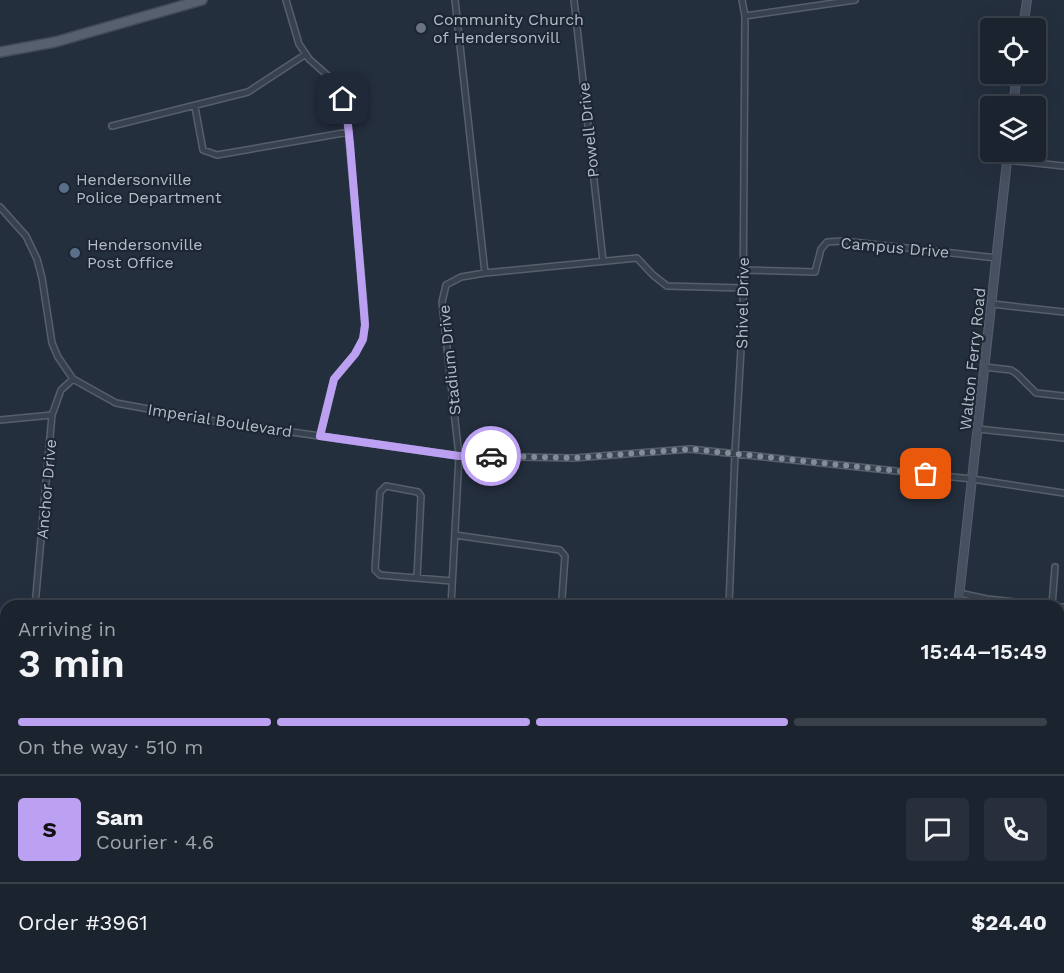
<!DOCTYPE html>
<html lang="en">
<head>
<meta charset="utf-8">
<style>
  :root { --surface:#1b232e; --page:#282f3a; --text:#f1f3f6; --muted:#a0a4aa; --line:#39404a; --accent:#bca0f2 }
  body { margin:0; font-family:"Work Sans",sans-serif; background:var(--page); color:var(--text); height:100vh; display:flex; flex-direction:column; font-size:22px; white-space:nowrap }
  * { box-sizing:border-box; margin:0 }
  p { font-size:20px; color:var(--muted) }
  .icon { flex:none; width:33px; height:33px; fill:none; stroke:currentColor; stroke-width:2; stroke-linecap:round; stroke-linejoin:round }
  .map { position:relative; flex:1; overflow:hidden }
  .drawer { position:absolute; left:0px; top:600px; width:1065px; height:374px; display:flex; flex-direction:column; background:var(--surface); border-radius:18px 18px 0 0; box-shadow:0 6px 24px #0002,0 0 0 2px var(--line) }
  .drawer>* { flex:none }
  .buttons { position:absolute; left:980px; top:18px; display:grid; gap:12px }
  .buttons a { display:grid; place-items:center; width:66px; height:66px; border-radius:6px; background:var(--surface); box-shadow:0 6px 24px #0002,0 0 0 2px var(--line); font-size:30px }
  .pin { position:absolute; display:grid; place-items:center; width:51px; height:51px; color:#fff; margin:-26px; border-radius:12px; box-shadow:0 3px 9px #0006 }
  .courier { position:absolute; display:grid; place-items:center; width:60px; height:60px; margin:-30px; border:4px solid #bca0f2; border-radius:50%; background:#fff; color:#222; box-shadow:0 2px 8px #0007 }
  .head em { font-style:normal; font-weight:600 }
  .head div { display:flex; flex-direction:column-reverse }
  .head { display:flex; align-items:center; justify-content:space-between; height:102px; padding:0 18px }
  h1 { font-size:39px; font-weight:600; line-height:45px }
  .bar { display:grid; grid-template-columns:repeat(4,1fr); gap:9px 6px; align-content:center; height:72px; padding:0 18px }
  .bar i { height:8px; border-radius:4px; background:var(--line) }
  .bar .on { background:var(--accent) }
  .bar p { grid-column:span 4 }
  .line { display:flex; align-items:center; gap:15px; padding:0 18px; border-top:2px solid var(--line) }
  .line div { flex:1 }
  .round { display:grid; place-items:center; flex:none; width:63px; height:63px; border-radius:6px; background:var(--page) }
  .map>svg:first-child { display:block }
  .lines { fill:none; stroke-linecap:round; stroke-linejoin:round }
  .street-casing { stroke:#565f6c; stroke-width:8 }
  .secondary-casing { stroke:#565f6c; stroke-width:10 }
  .primary-casing { stroke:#414a57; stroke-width:12 }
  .street { stroke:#38414e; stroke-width:5 }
  .secondary { stroke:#465061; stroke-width:8 }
  .primary { stroke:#56606e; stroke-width:9 }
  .done { stroke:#828b98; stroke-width:6; stroke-dasharray:0 10.8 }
  .route { stroke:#bca0f2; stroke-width:8 }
  .worship-dot { fill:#6b7280; stroke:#1d2633; stroke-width:2 }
  .service-dot { fill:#5c6f8a; stroke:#1d2633; stroke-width:2 }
  .labels { text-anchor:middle; stroke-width:4.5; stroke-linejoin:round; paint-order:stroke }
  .poi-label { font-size:16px; fill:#b4bcc9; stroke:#1d2633; text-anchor:start }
  .street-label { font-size:16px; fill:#b4bcc9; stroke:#1d2633 }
</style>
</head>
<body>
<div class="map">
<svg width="1064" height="973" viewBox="0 0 1064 973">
  <rect width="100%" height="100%" fill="#242f3e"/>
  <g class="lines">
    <g class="street-casing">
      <path id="street" d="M286 0 299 44 309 59 335 82 346 106 364 306 365 325 363 340 355 354 334 379 320 436
        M455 0 485 273
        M574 0 603 261
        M745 16 855 0
        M195 107 203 150 217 155 349 132
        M112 126 248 92 306 54
        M1007 160 1064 166
        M0 207 26 236 37 259 42 278 52 343 58 357 73 379 116 403 208 420 459 456 574 458 690 449 972 479 1064 493
        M743 270 815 272 821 249 827 242 843 241 997 258
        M992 304 1064 312
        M985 367 1011 370 1017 374 1036 393 1064 396
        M0 420 52 415
        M978 429 1064 438
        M455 535 560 550 565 556 562 598 563 603 566 606
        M417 578 421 496 418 492 386 486 380 492 375 570 380 575 452 581
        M959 593 987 599 1053 606
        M35 606 52 415 61 390 73 379
        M451 606 459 456 442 302 446 285 461 277 485 273 637 258 653 275 667 286 743 288
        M729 606 735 453 743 314 745 16 742 0
        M1052 606 1055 567
        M1059 607H1064
        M0 648 6 647
        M51 968 52 973
        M364 968 368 973
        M718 968 738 973
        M349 973 354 968
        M521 973 528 968
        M1064 973V968"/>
    </g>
    <g class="secondary-casing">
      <path id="secondary" d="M1023 28 1027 0
        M1013 106 1017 74
        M958 606 1008 152
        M915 973V968"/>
    </g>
    <g class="primary-casing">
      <path id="primary" d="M0 52 55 42 202 0"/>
    </g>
    <use href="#street" class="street"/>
    <use href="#secondary" class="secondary"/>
    <use href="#primary" class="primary"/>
  </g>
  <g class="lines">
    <path class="done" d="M491 456 574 458 690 449 926 474"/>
    <path class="route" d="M343 99 346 106 350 144 365 325 363 339 355 354 334 379 320 436 459 456H491"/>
  </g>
  <circle class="worship-dot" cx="421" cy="28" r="6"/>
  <g class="service-dot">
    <circle cx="64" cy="188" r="6"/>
    <circle cx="75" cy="253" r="6"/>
  </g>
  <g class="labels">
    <g class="poi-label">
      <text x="433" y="25">Community Church<tspan x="433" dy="18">of Hendersonvill</tspan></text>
      <text x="76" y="185">Hendersonville<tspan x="76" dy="18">Police Department</tspan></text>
      <text x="87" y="250">Hendersonville<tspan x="87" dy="18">Post Office</tspan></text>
    </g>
    <g class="street-label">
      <text transform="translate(588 130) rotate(-96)" y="6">Powell Drive</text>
      <text transform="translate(895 247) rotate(5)" y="6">Campus Drive</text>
      <text transform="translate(742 303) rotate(-89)" y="6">Shivel Drive</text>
      <text transform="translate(972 359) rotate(-84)" y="6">Walton Ferry Road</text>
      <text transform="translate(449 360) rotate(-96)" y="6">Stadium Drive</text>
      <text transform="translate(220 420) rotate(9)" y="6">Imperial Boulevard</text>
      <text transform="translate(46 489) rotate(-85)" y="6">Anchor Drive</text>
    </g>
  </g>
</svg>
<div class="buttons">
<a><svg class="icon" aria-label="locate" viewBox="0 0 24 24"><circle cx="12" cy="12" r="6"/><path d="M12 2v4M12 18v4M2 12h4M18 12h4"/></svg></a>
<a><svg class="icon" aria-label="layers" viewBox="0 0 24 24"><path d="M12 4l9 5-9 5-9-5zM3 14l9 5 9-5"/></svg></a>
</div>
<div class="pin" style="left:926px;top:474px;background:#ea580c"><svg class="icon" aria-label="bag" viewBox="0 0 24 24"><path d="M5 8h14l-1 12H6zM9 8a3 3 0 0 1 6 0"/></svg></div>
<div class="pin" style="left:343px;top:99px;background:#1f2937"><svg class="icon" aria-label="home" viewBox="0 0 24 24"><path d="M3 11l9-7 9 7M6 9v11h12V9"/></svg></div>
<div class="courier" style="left:491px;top:456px"><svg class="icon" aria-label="car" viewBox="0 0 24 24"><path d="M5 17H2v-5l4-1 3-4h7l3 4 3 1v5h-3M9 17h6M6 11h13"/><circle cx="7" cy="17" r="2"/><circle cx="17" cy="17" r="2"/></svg></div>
<section class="drawer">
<div class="head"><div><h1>3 min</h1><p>Arriving in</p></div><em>15:44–15:49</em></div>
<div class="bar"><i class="on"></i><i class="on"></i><i class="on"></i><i></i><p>On the way · 510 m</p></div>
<div class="line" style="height:108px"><b class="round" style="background:var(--accent);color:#111">S</b><div><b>Sam</b><p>Courier · 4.6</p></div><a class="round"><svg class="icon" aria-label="chat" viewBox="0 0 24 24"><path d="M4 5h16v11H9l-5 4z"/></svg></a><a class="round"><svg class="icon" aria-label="phone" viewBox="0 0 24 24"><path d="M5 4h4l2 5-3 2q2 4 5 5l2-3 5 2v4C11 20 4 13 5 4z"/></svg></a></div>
<div class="line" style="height:78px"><div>Order #3961</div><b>$24.40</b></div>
</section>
</div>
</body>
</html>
